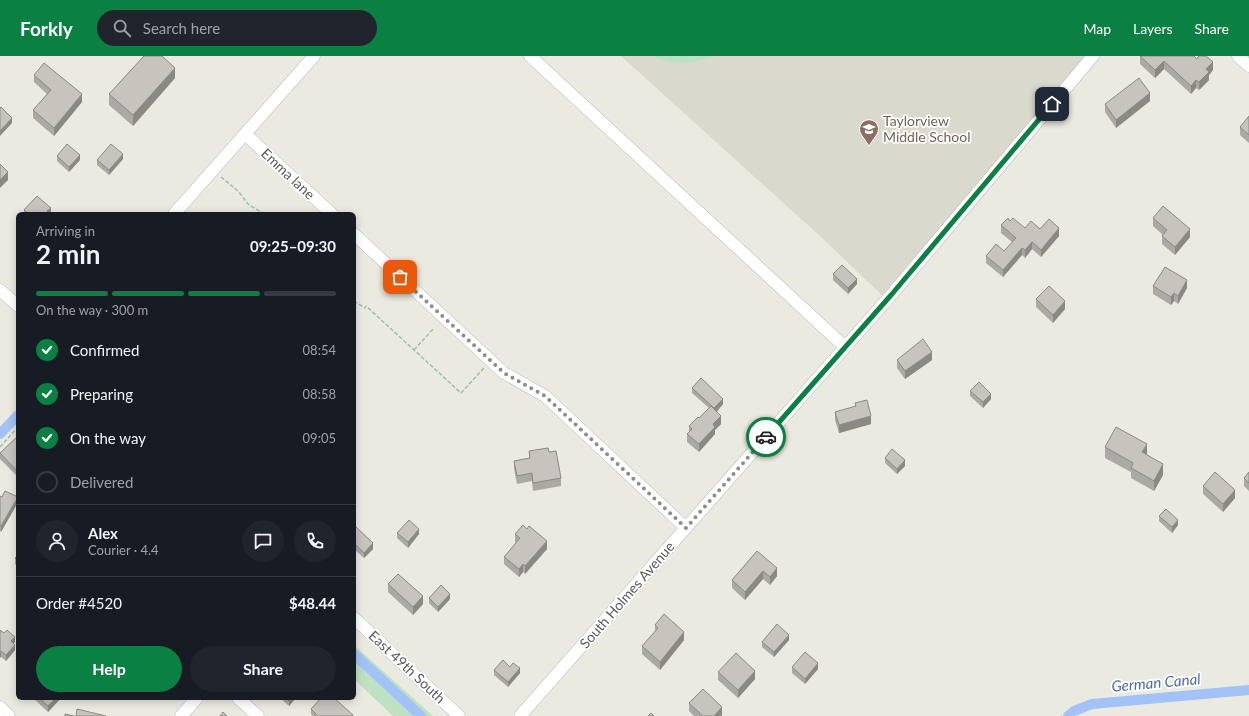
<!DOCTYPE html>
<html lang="en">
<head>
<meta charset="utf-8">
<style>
  :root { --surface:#171b24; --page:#20242c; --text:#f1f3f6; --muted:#9ea1a6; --line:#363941; --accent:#0b8043 }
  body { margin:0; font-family:Lato,sans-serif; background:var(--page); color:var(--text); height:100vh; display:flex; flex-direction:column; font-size:15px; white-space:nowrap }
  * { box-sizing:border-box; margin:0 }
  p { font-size:13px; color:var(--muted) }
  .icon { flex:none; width:22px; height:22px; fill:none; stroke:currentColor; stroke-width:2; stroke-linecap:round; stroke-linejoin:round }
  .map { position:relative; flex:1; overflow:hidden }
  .panel { position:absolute; left:16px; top:156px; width:340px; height:488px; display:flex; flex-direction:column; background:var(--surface); border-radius:6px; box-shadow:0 2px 10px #0003 }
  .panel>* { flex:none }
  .pin { position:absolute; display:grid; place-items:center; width:34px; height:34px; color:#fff; margin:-17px; border-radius:8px; box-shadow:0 2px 6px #0006 }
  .courier { position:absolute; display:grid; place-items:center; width:40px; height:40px; margin:-20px; border:3px solid #0b8043; border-radius:50%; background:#fff; color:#222; box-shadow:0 1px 5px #0007 }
  .head em { font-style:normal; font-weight:700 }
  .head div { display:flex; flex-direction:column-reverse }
  .head { display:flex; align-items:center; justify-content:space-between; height:68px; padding:0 20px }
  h1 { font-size:26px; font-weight:700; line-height:30px }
  .bar { display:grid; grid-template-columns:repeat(4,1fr); gap:6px 4px; align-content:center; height:48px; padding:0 20px }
  .bar i { height:5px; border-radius:3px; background:var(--line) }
  .bar .current { background:var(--accent) }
  .bar p { grid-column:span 4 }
  .line { display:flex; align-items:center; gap:10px; padding:0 20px; border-top:1px solid var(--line) }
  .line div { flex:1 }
  .round { display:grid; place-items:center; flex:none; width:42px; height:42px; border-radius:21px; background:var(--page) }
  ol { padding:0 20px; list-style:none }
  li { display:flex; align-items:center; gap:12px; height:44px }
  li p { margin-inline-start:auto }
  li .icon { padding:4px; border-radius:50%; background:var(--accent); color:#fff; stroke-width:4 }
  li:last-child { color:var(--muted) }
  li i { width:22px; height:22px; border:2px solid var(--line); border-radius:50% }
  .action { display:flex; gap:8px; margin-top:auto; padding:8px 20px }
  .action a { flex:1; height:46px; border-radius:24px; background:var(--accent); color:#fff; font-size:16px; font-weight:700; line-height:46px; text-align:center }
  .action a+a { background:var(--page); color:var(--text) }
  header { display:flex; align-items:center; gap:24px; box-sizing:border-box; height:56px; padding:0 20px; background:var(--accent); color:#fff }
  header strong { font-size:19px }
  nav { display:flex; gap:22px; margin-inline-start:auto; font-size:14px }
  .search { width:280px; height:36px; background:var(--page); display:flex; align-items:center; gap:10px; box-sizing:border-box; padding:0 14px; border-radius:22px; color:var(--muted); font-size:15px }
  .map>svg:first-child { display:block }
  .education { fill:#dad9ce }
  .green { fill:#bee1c4 }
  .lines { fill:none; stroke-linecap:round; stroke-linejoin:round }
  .canal { stroke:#a3c3f8; stroke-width:10 }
  .minor-casing { stroke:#b6b7bc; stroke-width:13 }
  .path { stroke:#98c1ab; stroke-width:1.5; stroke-dasharray:4 2; stroke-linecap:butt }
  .minor { stroke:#fff; stroke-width:12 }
  .wall { fill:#aaa9a3 }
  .shaded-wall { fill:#8b8984 }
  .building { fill:#c6c4bd; stroke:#8b8984 }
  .done { stroke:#8c8d8d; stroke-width:4; stroke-dasharray:0 7.2 }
  .route { stroke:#0b8043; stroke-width:5 }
  .labels { text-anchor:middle; stroke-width:3.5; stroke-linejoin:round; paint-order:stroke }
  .education-label { font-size:14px; fill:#785e54; stroke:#fff; text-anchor:start }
  .street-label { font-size:14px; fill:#595b60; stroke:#fff }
  .water-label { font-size:15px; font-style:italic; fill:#486ab8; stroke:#fff }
</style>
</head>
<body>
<header>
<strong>Forkly</strong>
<div class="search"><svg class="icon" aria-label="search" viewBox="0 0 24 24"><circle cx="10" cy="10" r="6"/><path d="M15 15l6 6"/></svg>Search here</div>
<nav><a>Map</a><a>Layers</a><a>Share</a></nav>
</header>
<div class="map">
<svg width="1249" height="660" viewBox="0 0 1249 660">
  <rect width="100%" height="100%" fill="#ebeae0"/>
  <path class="education" d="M621 0H1093L887 244 821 181Z"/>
  <path class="green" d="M653 0H712C694 9 671 10 653 0Z
    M354 589 433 660H393L354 623Z"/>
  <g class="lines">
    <path class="canal" d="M0 378 18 359
      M354 598 421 660
      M1068 660 1074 655 1092 648 1249 634"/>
    <g class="minor-casing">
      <path id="minor" d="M530 0 845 291
        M1238 0 1249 10
        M245 78 332 158
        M174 158 314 0
        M354 178 504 317 545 340 686 472
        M0 234 18 250
        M354 562 459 660
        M238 642 258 660
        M0 651 9 660
        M181 660 197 642
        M520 660 892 238 1093 0"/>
    </g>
    <path class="path" d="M221 121 238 135 248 148 264 158
      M354 245 365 252 366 250 461 337 484 312
      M414 294 434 272
      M0 391 18 371"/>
    <use href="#minor" class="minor"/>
  </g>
  <path class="wall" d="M1140 0 1197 3 1213 14 1209 19V24L1199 34 1196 32 1191 38 1164 13 1155 22 1140 8Z
    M34 19 82 46 54 80 33 62V54L47 38 34 26Z
    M175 22 133 70 109 49V38Z
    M1150 45 1116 72 1105 56V48Z
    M1249 60V87L1240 79V71Z
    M57 100 80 104 69 116 57 105Z
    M123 103 109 119 97 109V104Z
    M24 154 51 158H24Z
    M1153 162 1190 181 1175 199 1162 188V180L1163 179 1153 170Z
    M1010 165 1025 172 1040 173 1059 180 1041 201 1032 193 1025 202 1022 199 1003 221 986 207V200L1004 195 1012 186 1001 177V169Z
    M833 218 857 228 848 238 833 224Z
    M1153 230 1187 232 1178 248 1174 245 1171 249 1153 238Z
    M1036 243 1065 253 1053 267 1036 251Z
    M897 304H932L905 323 897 312Z
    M692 332 723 348 717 356 721 368 715 374V378L699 396 687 386V378L689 376V370L699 362 709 352 692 337Z
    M970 335 991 343 983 352 970 340Z
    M855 347 871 368 839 377 835 364V356L855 351Z
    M18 381V417L16 419 0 403V397Z
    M1105 391 1147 398 1146 399 1163 419 1154 435 1131 422V416L1105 402Z
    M529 395 549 396 561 422V430L533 435 532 425 517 428 514 413V405L529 402Z
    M885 402 905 410 897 418 885 407Z
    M1249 416V435L1244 430V422Z
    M1203 430 1235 442 1223 456 1203 438Z
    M0 440 18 446 1 476 0 475Z
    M1159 460 1178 469 1172 477 1159 465Z
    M354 471 373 493 364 502 355 494Z
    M397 477 419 478 408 492 397 482Z
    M515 478 547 493 525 518 523 516 519 521 504 508V501L516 487 515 486Z
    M757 495 777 520 770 529 763 523 745 544 732 532V524Z
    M18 499V511L15 508V502Z
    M388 528 423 548 413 559 388 536Z
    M429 542 450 543 438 556 429 547Z
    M655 569 684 584 660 614 642 598V590L655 576Z
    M0 574 15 586 14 587 15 594 6 605 1 601Z
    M789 584 774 601 762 591V586Z
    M792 611 818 613 805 628 792 617Z
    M494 614 520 617 508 631 494 619Z
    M718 616 755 623 738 642 718 624Z
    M33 642H61L48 656Z
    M280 642H296L289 650Z
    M689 647 722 659 721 660H694L689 655Z
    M311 653 353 660H313L311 658Z"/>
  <path class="shaded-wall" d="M1164 5V13L1155 22V14Z
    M1213 6V14L1209 19V24L1199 34V26L1206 13Z
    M175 12V22L133 70V59Z
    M1196 24V32L1191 38V30Z
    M1150 37V45L1116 72V64Z
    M82 38V46L54 80V72Z
    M12 62V67L0 80V75Z
    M123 98V103L109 119V114Z
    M80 99V104L69 116V111Z
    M8 116V124L0 132V124Z
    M51 152V158H47V155Z
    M1059 172V180L1041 201V194Z
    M1190 173V181L1175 199V191Z
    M1032 186V193L1025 202V194Z
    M1022 192V199L1003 221V214Z
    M857 223V228L848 238V232Z
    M1187 224V232L1178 248V240Z
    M1174 237V245L1171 249V241Z
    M1065 245V253L1053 267V259Z
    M932 296V304L905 323V315Z
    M991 338V343L983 352V346Z
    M723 343V348L714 358V352Z
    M721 360V368L715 374V378L699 396V388L713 368Z
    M871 360V368L839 377V369Z
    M1147 388V398L1142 407V396Z
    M905 404V410L897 418V413Z
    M1163 408V419L1154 435V425Z
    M18 412V417L16 419V414Z
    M1235 434V442L1223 456V448Z
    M18 441V446L1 476V470Z
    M1178 464V469L1172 477V471Z
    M419 473V478L408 492V486Z
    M547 485V493L525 518V510Z
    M373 487V493L364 502V497Z
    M523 508V516L519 521V513Z
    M777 512V520L770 529V521Z
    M763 515V523L745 544V536Z
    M450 538V543L438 556V551Z
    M423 540V548L413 559V551Z
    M684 576V584L660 614V606Z
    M789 579V584L774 601V596Z
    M15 581V586L11 590V585Z
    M15 589V594L6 605V599Z
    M1 595V601L0 602V597Z
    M818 607V613L805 628V623Z
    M520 612V617L508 631V626Z
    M755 615V623L738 642V634Z
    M56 642H61L48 656V650Z
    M291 642H296L289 650V645Z
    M722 651V659L721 660H714Z"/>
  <path class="building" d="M144 0H162L175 12 133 59 109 38Z
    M1140 0H1194L1197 3 1199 0H1206L1213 6 1206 13 1209 16 1199 26 1196 24 1191 30 1164 5 1155 14Z
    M44 7 82 38 54 72 33 54 51 34 34 19Z
    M1139 22 1150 37 1116 64 1105 48Z
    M1 51 12 62 0 75V52Z
    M1249 60V79L1240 71Z
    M67 88 80 99 69 111 57 100Z
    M111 88 123 98 109 114 97 104Z
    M0 108 8 116 0 124Z
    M37 140 51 152 47 155 50 158H29L24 154Z
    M1163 150 1190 173 1175 191 1162 180 1167 174 1153 162Z
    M1008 162 1010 165 1013 162 1025 172 1031 165 1040 173 1049 163 1059 172 1041 194 1032 186 1025 194 1022 192 1003 214 986 200 996 188 1004 195 1016 182 1001 169Z
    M842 209 857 223 848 232 833 218Z
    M1165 211 1187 224 1178 240 1174 237 1171 241 1153 230Z
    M1049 230 1065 245 1053 259 1036 243Z
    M923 283 932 296 905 315 897 304Z
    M701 322 723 343 714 352 692 332Z
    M979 326 991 338 983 346 970 335Z
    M867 344 871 360 839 369 835 356 856 350 855 347Z
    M711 350 721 360 713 368 715 371 699 388 687 378 692 373 689 370 698 361 699 362Z
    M1116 371 1147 388 1142 396 1163 408 1154 425 1131 412 1133 407 1105 391Z
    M18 380V412L16 414 0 397Z
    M548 392 549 396 556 395 561 422 533 427 532 417 517 420 514 405 530 402 529 395Z
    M892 393 905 404 897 413 885 402Z
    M1215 416 1235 434 1223 448 1203 430Z
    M1249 416V427L1244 422Z
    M5 435 18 441 1 470H0V440L2 441Z
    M1166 453 1178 464 1172 471 1159 460Z
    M409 464 419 473 408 486 397 477Z
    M523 469 527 473 529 470 547 485 525 510 523 508 519 513 504 501 520 482 515 478Z
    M355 470 373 487 364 497 355 488 354 489V471Z
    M757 495 777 512 770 521 763 515 745 536 732 524Z
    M18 499V505L15 502Z
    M398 518 423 540 413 551 388 528Z
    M441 529 450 538 438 551 429 542Z
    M664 558 684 576 660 606 642 590 658 572 655 569Z
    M777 568 789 579 774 596 762 586Z
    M0 574 4 577 7 574 15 581 11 585 15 589 6 599 1 595 0 597Z
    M805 596 818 607 805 623 792 611Z
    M736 597 755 615 738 634 718 616Z
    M503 604 510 611 513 607 520 612 508 626 494 614Z
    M703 633 722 651 714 660H703L689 647Z
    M39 642H56L48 650Z
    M286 642H291L289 645Z
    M321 642H334L353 659 352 660H318L311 653Z
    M77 653 106 660H76Z
    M223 656 227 660H220Z
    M651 657 654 660H648Z
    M65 658 74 660H65Z"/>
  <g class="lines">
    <path class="done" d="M400 221 504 317 545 340 686 472 766 381"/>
    <path class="route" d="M766 381 892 238 1052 48"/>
  </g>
  <defs>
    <g id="school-pin" transform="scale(1)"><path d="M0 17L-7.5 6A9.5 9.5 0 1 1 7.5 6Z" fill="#8d6e63" stroke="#fff"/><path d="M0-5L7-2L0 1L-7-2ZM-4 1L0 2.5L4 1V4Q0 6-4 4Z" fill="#fff"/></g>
  </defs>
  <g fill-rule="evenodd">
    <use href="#school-pin" x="869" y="73"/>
  </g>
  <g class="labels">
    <g class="education-label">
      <text x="883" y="70">Taylorview<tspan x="883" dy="16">Middle School</tspan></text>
    </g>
    <g class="street-label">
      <text transform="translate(288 118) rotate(43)" y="5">Emma lane</text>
      <text transform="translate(627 539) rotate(-49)" y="5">South Holmes Avenue</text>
      <text transform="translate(407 611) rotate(43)" y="5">East 49th South</text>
    </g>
    <g class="water-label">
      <text transform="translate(1156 627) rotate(-5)" y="5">German Canal</text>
    </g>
  </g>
</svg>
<div class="pin" style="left:400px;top:221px;background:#ea580c"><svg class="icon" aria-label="bag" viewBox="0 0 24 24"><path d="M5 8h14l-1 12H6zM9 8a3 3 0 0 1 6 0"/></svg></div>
<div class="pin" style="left:1052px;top:48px;background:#1f2937"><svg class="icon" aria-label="home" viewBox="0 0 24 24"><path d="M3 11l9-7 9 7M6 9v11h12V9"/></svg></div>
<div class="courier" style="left:766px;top:381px"><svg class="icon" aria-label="car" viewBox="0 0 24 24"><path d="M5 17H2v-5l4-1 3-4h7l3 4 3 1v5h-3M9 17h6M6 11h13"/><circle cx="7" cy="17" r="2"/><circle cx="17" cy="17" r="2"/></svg></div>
<section class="panel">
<div class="head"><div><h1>2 min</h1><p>Arriving in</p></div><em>09:25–09:30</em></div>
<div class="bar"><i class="current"></i><i class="current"></i><i class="current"></i><i></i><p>On the way · 300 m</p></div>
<ol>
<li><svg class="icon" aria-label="check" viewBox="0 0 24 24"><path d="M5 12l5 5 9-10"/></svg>Confirmed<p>08:54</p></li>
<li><svg class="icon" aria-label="check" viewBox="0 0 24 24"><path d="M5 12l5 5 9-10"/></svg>Preparing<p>08:58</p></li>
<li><svg class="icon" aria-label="check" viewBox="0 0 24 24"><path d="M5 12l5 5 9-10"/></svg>On the way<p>09:05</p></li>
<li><i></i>Delivered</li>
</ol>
<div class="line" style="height:72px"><a class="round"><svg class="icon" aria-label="person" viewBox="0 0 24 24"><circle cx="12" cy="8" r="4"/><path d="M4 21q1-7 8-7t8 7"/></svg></a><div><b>Alex</b><p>Courier · 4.4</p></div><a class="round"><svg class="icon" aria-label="chat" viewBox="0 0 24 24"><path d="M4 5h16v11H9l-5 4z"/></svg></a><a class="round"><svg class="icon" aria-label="phone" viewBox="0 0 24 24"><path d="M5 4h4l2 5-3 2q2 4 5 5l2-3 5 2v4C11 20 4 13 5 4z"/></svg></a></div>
<div class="line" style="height:52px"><div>Order #4520</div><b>$48.44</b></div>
<div class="action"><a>Help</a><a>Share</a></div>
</section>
</div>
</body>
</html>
